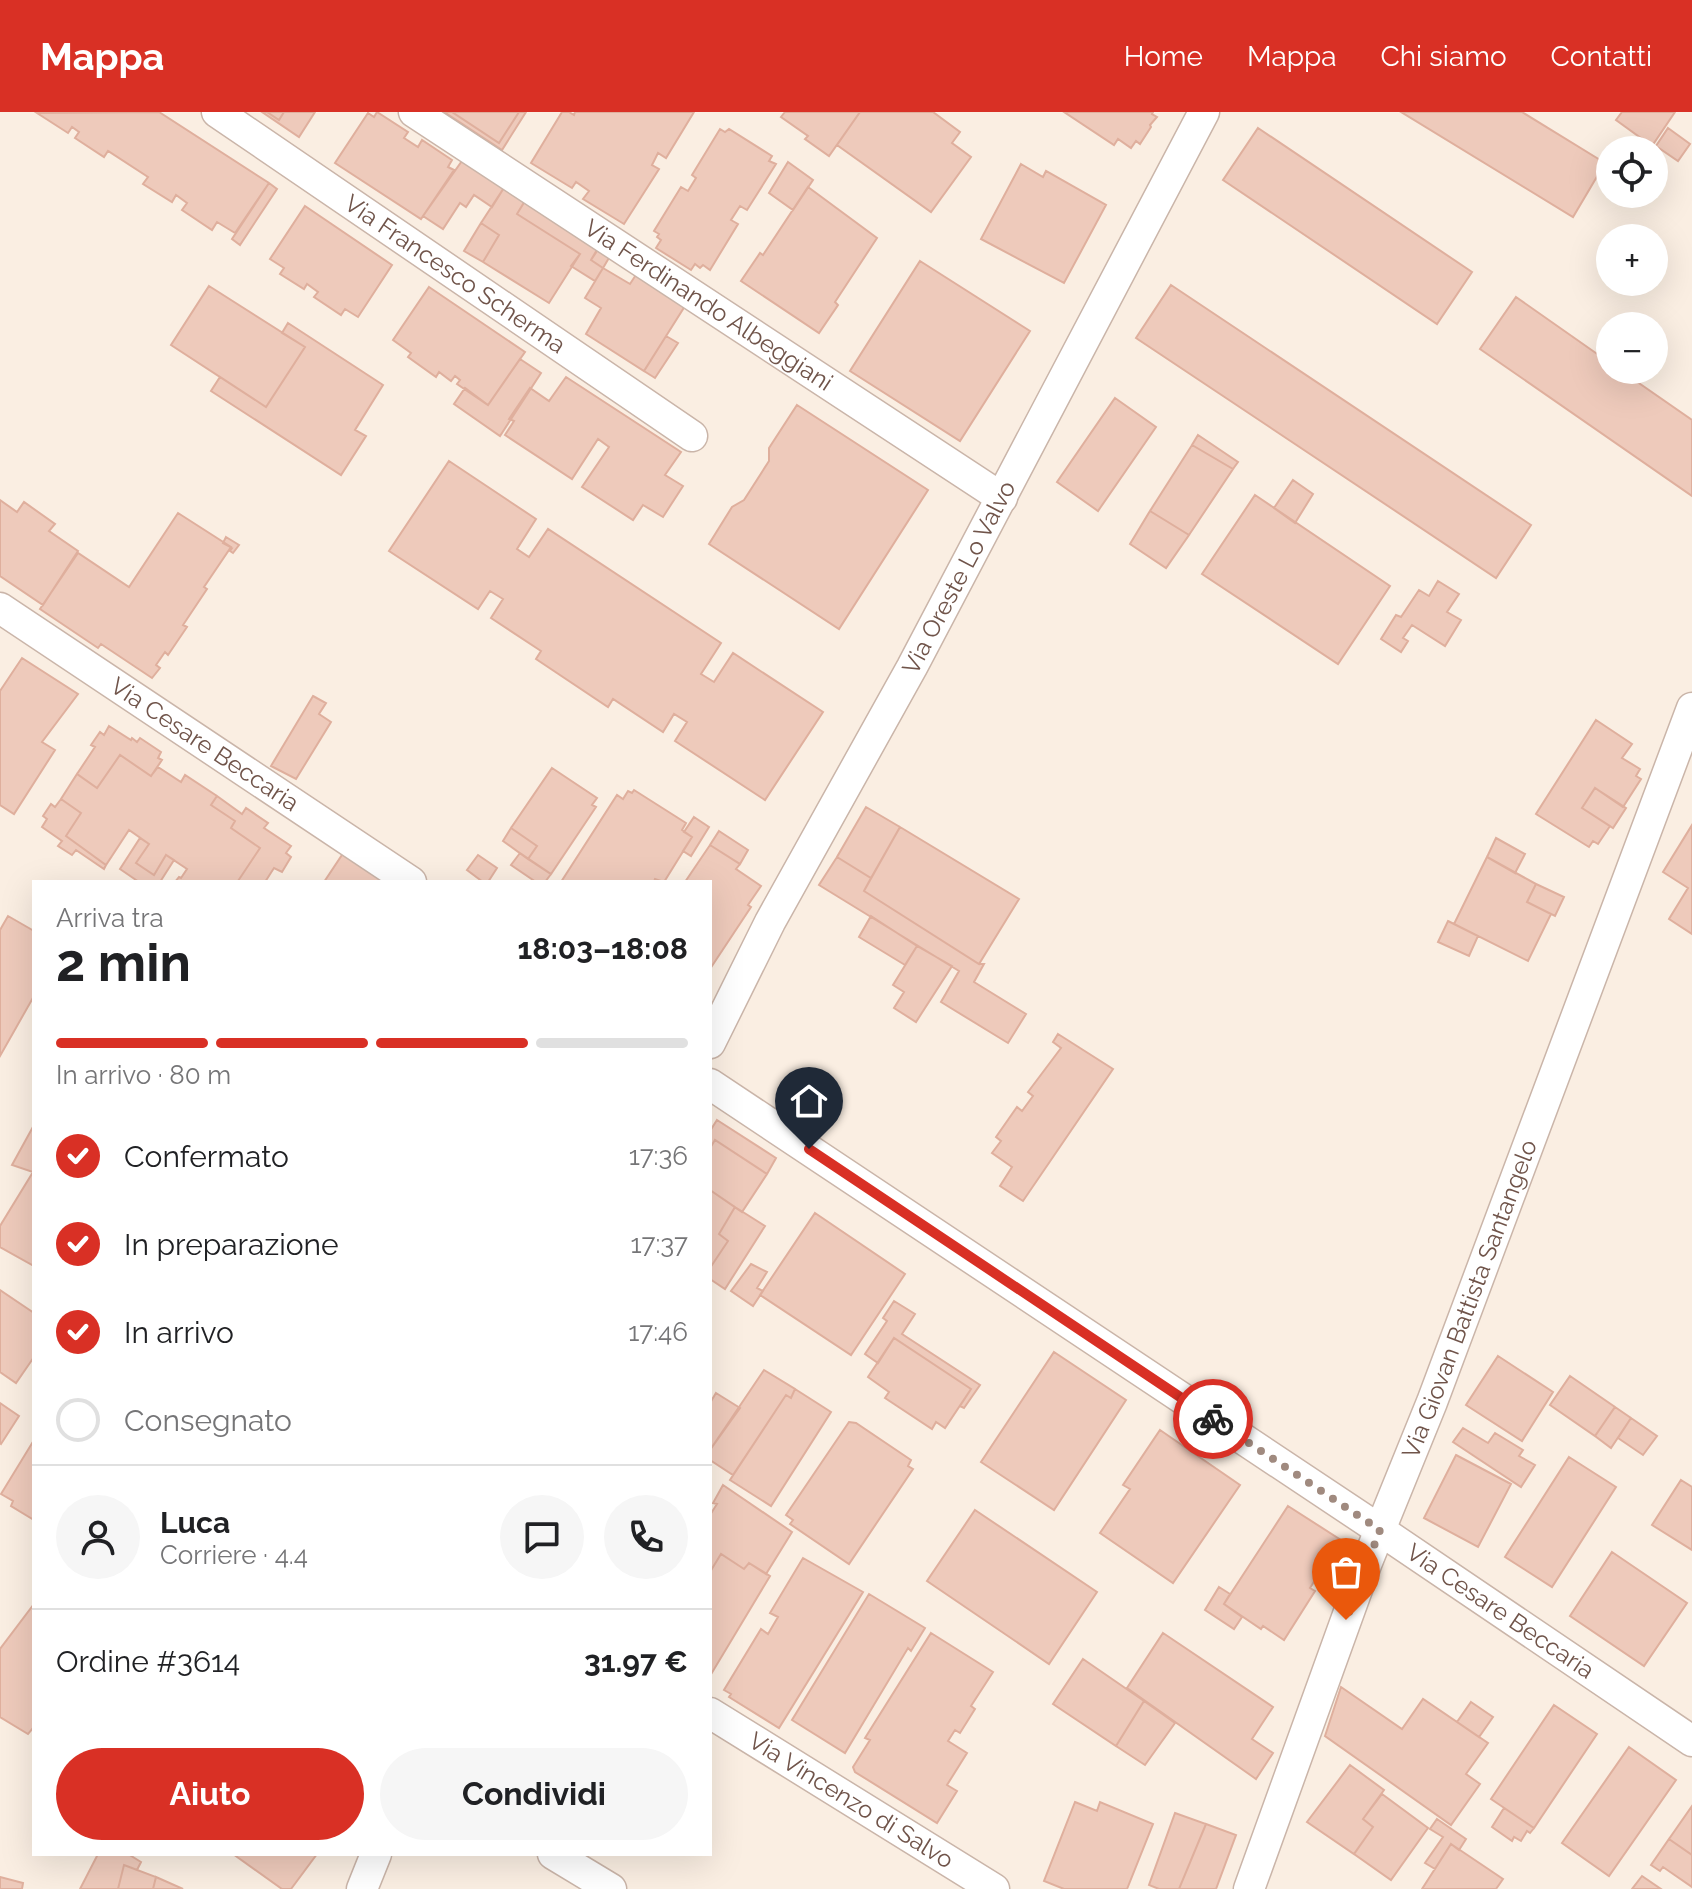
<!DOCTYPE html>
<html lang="it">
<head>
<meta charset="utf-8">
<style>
  :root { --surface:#fff; --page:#f6f6f6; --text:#202124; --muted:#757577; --line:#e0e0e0; --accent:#d93025 }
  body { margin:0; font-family:Raleway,sans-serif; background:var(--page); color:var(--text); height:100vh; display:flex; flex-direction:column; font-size:30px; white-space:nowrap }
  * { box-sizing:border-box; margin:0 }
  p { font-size:26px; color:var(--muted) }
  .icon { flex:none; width:44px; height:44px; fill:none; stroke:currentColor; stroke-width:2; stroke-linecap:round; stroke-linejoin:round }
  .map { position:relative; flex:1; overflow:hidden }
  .panel { position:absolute; left:32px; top:768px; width:680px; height:976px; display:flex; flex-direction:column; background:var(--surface); border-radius:0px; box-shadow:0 8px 32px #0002 }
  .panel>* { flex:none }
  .buttons { position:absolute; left:1596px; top:24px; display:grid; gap:16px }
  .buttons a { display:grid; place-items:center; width:72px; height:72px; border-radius:50%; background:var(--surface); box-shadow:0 8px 32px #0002; font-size:40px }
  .pin { position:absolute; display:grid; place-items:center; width:68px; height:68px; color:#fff; margin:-82px -34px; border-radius:50% 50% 50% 0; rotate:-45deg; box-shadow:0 0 8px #0007 }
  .pin .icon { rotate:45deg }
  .courier { position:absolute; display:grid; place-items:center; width:80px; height:80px; margin:-40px; border:6px solid #d93025; border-radius:50%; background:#fff; color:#222; box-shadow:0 2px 10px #0007 }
  .summary em { font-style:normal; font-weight:700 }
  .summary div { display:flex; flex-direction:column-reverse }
  .summary { display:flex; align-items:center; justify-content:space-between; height:136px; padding:0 24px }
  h1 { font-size:52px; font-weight:700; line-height:60px }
  .bar { display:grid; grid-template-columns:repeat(4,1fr); gap:12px 8px; align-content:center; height:96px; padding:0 24px }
  .bar i { height:10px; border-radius:6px; background:var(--line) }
  .bar .selected { background:var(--accent) }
  .bar p { grid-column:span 4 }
  .line { display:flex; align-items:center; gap:20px; padding:0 24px; border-top:2px solid var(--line) }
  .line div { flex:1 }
  .round { display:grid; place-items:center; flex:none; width:84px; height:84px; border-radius:42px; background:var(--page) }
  ol { padding:0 24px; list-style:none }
  li { display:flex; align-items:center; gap:24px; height:88px }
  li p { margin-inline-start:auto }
  li .icon { padding:8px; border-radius:50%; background:var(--accent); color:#fff; stroke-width:4 }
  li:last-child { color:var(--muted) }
  li i { width:44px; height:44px; border:4px solid var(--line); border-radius:50% }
  .cta { display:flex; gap:16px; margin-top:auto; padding:16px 24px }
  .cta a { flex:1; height:92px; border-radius:48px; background:var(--accent); color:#fff; font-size:32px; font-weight:700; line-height:92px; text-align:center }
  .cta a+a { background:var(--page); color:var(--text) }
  header { display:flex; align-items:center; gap:48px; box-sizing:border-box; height:112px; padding:0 40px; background:var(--accent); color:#fff }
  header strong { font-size:38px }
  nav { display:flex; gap:44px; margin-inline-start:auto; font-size:28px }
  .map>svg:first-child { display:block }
  .building { fill:#eecabb; stroke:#dfaf9d; stroke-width:2 }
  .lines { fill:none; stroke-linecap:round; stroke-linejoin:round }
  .street-casing { stroke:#cab5a9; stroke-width:33 }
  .street { stroke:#fff; stroke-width:30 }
  .done { stroke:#a08a7f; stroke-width:8; stroke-dasharray:0 14.4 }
  .route { stroke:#d93025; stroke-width:10 }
  .labels { text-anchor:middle; stroke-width:8; stroke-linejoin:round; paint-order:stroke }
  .street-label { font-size:24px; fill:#70544a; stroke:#fef3e7 }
</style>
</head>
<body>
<header>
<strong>Mappa</strong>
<nav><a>Home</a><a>Mappa</a><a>Chi siamo</a><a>Contatti</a></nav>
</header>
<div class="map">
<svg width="1692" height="1777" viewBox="0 0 1692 1777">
  <rect width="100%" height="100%" fill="#faeee2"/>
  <path class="building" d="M159 0 269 71 235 121 217 110 212 118 182 98 187 91 176 83 172 90 143 72 148 65 108 39 104 45 75 26 79 20 72 15 68 21 37 1Z
    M262 0H267L279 8 284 0H315L299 25Z
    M267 0H284L279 8Z
    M377 0 408 20 404 26 418 35 422 28 452 48 448 55 454 58 421 107 335 51 368 1 374 5Z
    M444 0H452L499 31 519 0H526L502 38Z
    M452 0H519L499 31Z
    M562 0H569L574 3 575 0H694L666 46 658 41 652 53 659 57 624 112 583 87 589 79 576 70 572 76 531 51Z
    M785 0H860L829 44 805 27 808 24 781 5Z
    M860 0H933L960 20 952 31 971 45 931 100 837 33Z
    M1064 0H1153L1152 2 1157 5 1150 13 1151 15 1140 32 1136 29 1131 36 1118 27 1114 33Z
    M1401 0H1522L1605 51 1573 105Z
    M1622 0H1675L1652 34 1616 8Z
    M1258 16 1472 160 1437 212 1223 68Z
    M1668 16 1690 32 1678 49 1656 34Z
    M720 17 725 20 729 17 772 44 769 49 776 52 747 98 740 94 731 108 738 112 710 158 703 153 700 156 695 152 691 158 656 136 661 128 657 125 659 122 654 119 681 75 688 79 696 66 692 63Z
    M469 39 507 71 492 95 474 83 466 95 460 91 443 117 423 104Z
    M788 50 813 68 793 98 769 81Z
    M1021 52 1043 65 1046 59 1106 93 1064 171 981 127Z
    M269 71 277 77 240 133 232 127Z
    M507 71 528 84 517 102 580 142 549 191 483 150 499 123 481 111Z
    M808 75 877 126 835 190 838 193 819 221 741 169 760 141 763 143Z
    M531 79 605 127 591 148 603 156 595 169 571 154 580 142 517 102Z
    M305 94 392 153 358 205 345 197 341 203 314 185 318 180 307 172 304 177 280 162 284 156 270 147Z
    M481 111 499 123 483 150 464 139Z
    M601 131 613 139 603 156 591 148Z
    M920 149 1030 219 960 329 850 259Z
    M641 155 690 186 644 259 586 222 601 196 585 186 603 156 630 172Z
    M1171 173 1531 413 1496 466 1136 226Z
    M209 174 305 235 266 295 171 233Z
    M429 175 525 240 488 293 457 272 460 268 455 264 451 269 439 260 436 265 408 245 411 241 393 228Z
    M1516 185 1610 251V258H1620L1692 308V384L1480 237Z
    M288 211 383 273 355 318 366 324 341 363 211 279 220 265 266 295 305 235 282 221Z
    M666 224 678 231 655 266 644 259Z
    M520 247 541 261 500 324 454 292 465 276 488 293Z
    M566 265 681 340 665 363 683 374 663 405 643 393 633 408 582 375 609 335 598 327 572 367 505 323 514 309 509 307 530 276 549 289Z
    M1115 286 1156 315 1098 399 1057 370Z
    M797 293 928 378 839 517 709 432 732 395 744 388 769 349V336Z
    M1198 323 1238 350 1233 357 1192 333Z
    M1192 333 1233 357 1189 423 1150 399Z
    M449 349 536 407 517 437 529 445 548 417 721 531 701 562 714 570 733 541 823 600 765 688 675 629 687 610 674 602 663 620 613 587 608 595 536 547 541 539 491 506 503 487 490 479 478 497 389 439Z
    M1293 368 1313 382 1295 411 1274 396Z
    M1255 383 1390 474 1338 552 1202 462Z
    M0 388 17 400 24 390 55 412 49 419 78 439 43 493 0 464Z
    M1150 399 1189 423 1166 456 1130 432Z
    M178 401 231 435 204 475 207 477 183 513 187 515 168 543 165 540 156 553 160 556 152 566 101 532 98 536 40 497 78 441 129 475Z
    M226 425 239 433 233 441 230 439 232 436 223 431Z
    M1438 469 1459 482 1447 500 1461 508 1445 534 1412 513 1403 526 1408 529 1401 540 1381 527 1396 503 1401 505 1419 478 1429 484Z
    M22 546 78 582 42 630 55 638 14 702 0 693V579Z
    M313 584 326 591 319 602 331 610 296 667 271 654Z
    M1596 608 1632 632 1622 646 1640 657 1636 664 1641 667 1623 695 1595 676 1582 696 1610 714 1598 732 1593 729 1589 735 1536 702Z
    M109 614 131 628 132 626 137 630 140 626 161 640 158 646 162 648 151 664 120 643 97 676 77 662 95 635 91 633 100 620 104 623Z
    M120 643 151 664 158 655 181 670 185 663 217 684 211 693 235 709 231 716 260 736 238 769 240 770H175L179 765 181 766 187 757 166 743 154 763 136 751 149 732 129 718 106 753 66 724 81 701 61 687 77 662 97 676Z
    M552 656 597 686 592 693 596 695 551 762 528 747 537 734 511 716Z
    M1595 676 1626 696 1613 716 1582 696Z
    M634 678 686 711 682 718 692 725 664 770 655 767 654 770H561L617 683 623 687 628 679 632 681Z
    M217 684 242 702 246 696 268 711 264 716 291 734 286 741 291 745 282 760 274 756 265 770 238 769 260 736 231 716 235 709 211 693Z
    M61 687 81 701 66 724 106 753 104 757 76 738 72 743 58 734 62 729 42 715 47 707 43 704 51 692 55 695Z
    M866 695 900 715 871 766 837 745Z
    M694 705 709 715 691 744 683 739 692 725 684 720Z
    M1692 713V822L1669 807 1688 776 1663 760Z
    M900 715 1019 787 979 852 864 779Z
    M511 716 537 734 528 747 503 729Z
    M719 719 748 738 740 752 710 733Z
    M140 726 149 732 136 751 154 763 166 743 174 748 160 770H139L120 757Z
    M1496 726 1525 742 1515 761 1487 745Z
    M710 733 740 752 736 757 761 774 748 793 751 795 710 857V770H685Z
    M346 737 397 770H324Z
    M520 741 551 762 545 770H536L511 753Z
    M478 743 497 756 488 770H483L467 758Z
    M837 745 871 766 864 779 979 852H984L974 870 1026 902 1008 931 941 890 959 859 819 773Z
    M1487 745 1536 772 1527 790 1551 802 1528 849 1454 812Z
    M1536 772 1564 785 1555 804 1527 790Z
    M8 804 34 819V884L0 944V818Z
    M871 804 917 834 905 853 859 825Z
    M1448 809 1478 824 1469 844 1438 830Z
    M917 834 952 854 916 910 894 896 904 880 893 873Z
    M1058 922 1113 957 1023 1089 1000 1074 1012 1055 992 1041 1001 1029 996 1025 1017 995 1022 999 1033 984 1028 980 1061 936 1053 930Z
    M717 1008 776 1046 767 1062 715 1028 710 1036V1019Z
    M34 1013V1154L0 1135V1114L33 1060 12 1053Z
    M715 1028 767 1062 742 1100 710 1078V1036Z
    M710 1078 735 1095 719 1122 728 1129 712 1153 710 1151Z
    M735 1095 765 1114 725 1177 710 1167V1151L712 1153 728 1129 719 1122Z
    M815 1101 905 1162 851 1243 760 1183Z
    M751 1152 767 1160 757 1176 763 1179 753 1194 731 1179Z
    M0 1178 34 1201V1245L16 1271 0 1260Z
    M894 1189 915 1202 902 1222 980 1273 964 1296 960 1294 971 1277 894 1226 878 1251 865 1242 887 1209 883 1206Z
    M894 1226 971 1277 945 1316 936 1310 932 1317 885 1286 889 1280 868 1265Z
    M1054 1240 1126 1288 1054 1398 981 1350Z
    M1498 1244 1553 1280 1522 1329 1466 1293Z
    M764 1258 795 1277 791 1286 786 1283 733 1363 710 1348V1338Z
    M1570 1264 1615 1295 1595 1324 1550 1293Z
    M795 1277 831 1300 771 1394 730 1368 786 1283 791 1286Z
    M716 1281 740 1296 710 1338V1291Z
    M0 1291 19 1304 1 1332 0 1331Z
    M1615 1295 1631 1306 1611 1336 1595 1324Z
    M1631 1306 1657 1324 1643 1343 1618 1326Z
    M849 1310 856 1311 911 1348 908 1354 913 1357 849 1452 790 1412 793 1408 786 1403Z
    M1463 1316 1488 1331 1495 1321 1523 1338 1519 1344 1535 1353 1521 1375 1453 1330Z
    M1160 1318 1240 1373 1173 1471 1100 1421 1130 1377 1123 1373Z
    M34 1328V1408L11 1394 13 1389 1 1382Z
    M1456 1343 1511 1372 1478 1435 1424 1406Z
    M1569 1345 1616 1375 1552 1475 1505 1445Z
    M1681 1368 1692 1375V1438L1652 1413Z
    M723 1373 792 1420 766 1462 749 1451 744 1457 721 1442 710 1460V1403L717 1392 713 1391Z
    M1288 1394 1341 1428 1310 1476 1315 1479 1284 1528 1263 1514 1261 1517 1224 1492Z
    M975 1398 1097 1480 1049 1552 927 1469Z
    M1612 1440 1687 1491 1644 1554 1570 1504Z
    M721 1442 744 1457 749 1451 770 1464 710 1564V1460Z
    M803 1446 863 1480 779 1616 729 1585 731 1582 724 1578 761 1517 768 1522 778 1505 770 1501Z
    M1219 1475 1230 1482 1224 1492 1242 1505 1234 1517 1205 1498Z
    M869 1482 925 1516 911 1539 908 1536 845 1641 792 1608Z
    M34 1492V1615L28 1622 0 1605V1537Z
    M931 1521 993 1560 971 1594 975 1597 960 1621 955 1618 948 1629 967 1641 947 1673 957 1679 937 1711 855 1660 853 1655 870 1628 865 1626Z
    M1163 1521 1273 1595 1252 1627 1273 1641 1256 1667 1127 1576Z
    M1083 1547 1144 1589 1116 1634 1053 1592Z
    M1341 1575 1402 1617 1423 1587 1488 1631 1466 1662 1480 1672 1451 1713 1325 1624Z
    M1144 1589 1175 1611 1145 1653 1116 1634Z
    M1471 1590 1493 1605 1479 1625 1457 1610Z
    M1554 1593 1597 1622 1534 1716 1491 1687Z
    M1629 1635 1676 1668 1609 1764 1562 1731Z
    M1350 1653 1384 1678 1363 1707 1373 1715 1354 1742 1307 1710Z
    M1382 1682 1428 1716 1391 1768 1354 1742 1373 1715 1363 1707Z
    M1075 1690 1097 1699 1100 1690 1153 1712 1127 1777H1064L1044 1769Z
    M1692 1694V1743L1669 1727Z
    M1504 1696 1534 1716 1530 1721 1527 1719 1521 1729 1514 1725 1512 1729 1492 1715Z
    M1175 1701 1206 1712 1179 1777H1159L1149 1773Z
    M1437 1707 1466 1727 1459 1738 1451 1732 1435 1757 1425 1751 1443 1725 1430 1717Z
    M1206 1712 1236 1723 1216 1777H1179Z
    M1669 1727 1692 1743V1775L1663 1755 1660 1759 1651 1753Z
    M1451 1732 1503 1767 1496 1777H1422Z
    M98 1742H128L141 1750 137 1758 124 1753 118 1777H80Z
    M233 1742H317L291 1777H282Z
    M124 1753 156 1765 153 1777H118Z
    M1642 1764 1661 1777H1632Z
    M0 1765 23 1771 22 1777H0Z
    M156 1765 183 1777H153Z"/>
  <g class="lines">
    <g class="street-casing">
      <g id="street">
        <path id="s1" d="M217 0 692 324"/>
        <path id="s2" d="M414 0 1002 386"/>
        <path id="s3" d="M0 496 411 770"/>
        <path id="s4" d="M710 931 770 810 912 555 1204 0"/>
        <path id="s5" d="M710 972 1380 1418 1692 1629"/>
        <path id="s6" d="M710 1601 994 1777"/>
        <path d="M553 1742 611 1777"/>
        <path d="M362 1777 376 1742"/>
        <path id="s7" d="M1249 1777 1367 1450 1432 1290 1692 596"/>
      </g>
    </g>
    <use href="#street" class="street"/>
  </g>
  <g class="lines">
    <path class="done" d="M1213 1307 1380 1418 1346 1508"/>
    <path class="route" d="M809 1037 1213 1307"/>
  </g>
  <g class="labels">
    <g class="street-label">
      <text dy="8" stroke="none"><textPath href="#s1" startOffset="288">Via Francesco Scherma</textPath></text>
      <text dy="8" stroke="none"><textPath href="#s2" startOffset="352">Via Ferdinando Albeggiani</textPath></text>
      <text dy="8" stroke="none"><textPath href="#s4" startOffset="528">Via Oreste Lo Valvo</textPath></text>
      <text dy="8" stroke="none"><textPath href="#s3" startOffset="246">Via Cesare Beccaria</textPath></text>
      <text dy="8" stroke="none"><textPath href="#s7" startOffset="630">Via Giovan Battista Santangelo</textPath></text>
      <text dy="8" stroke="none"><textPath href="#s5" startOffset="950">Via Cesare Beccaria</textPath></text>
      <text dy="8" stroke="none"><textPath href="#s6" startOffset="166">Via Vincenzo di Salvo</textPath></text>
    </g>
  </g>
</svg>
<div class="buttons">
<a><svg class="icon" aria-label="locate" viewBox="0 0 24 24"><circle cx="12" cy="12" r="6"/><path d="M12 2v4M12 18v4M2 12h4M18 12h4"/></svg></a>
<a>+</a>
<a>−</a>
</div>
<div class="pin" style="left:1346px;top:1508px;background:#ea580c"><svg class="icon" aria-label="bag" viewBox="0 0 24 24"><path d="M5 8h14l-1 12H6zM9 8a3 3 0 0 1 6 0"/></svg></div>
<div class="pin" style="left:809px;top:1037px;background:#1f2937"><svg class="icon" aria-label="home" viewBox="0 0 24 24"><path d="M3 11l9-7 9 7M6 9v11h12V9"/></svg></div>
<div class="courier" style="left:1213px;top:1307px"><svg class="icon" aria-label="bike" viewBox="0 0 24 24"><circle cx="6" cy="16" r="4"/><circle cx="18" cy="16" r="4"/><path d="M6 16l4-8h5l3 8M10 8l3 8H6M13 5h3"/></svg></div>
<section class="panel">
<div class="summary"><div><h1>2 min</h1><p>Arriva tra</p></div><em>18:03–18:08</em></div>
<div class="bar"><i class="selected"></i><i class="selected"></i><i class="selected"></i><i></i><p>In arrivo · 80 m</p></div>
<ol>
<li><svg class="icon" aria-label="check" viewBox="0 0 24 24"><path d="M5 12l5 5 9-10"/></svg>Confermato<p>17:36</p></li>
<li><svg class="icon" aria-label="check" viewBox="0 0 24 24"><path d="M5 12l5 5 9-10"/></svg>In preparazione<p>17:37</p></li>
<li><svg class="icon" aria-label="check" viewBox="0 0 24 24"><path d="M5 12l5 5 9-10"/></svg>In arrivo<p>17:46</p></li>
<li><i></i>Consegnato</li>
</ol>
<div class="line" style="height:144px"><a class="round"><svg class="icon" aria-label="person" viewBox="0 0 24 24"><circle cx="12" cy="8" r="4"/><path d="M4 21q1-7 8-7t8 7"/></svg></a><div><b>Luca</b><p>Corriere · 4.4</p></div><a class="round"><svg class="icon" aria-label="chat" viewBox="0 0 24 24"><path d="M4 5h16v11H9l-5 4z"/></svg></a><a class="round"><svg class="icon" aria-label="phone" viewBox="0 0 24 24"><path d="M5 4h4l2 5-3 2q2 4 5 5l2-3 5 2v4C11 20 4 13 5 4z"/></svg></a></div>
<div class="line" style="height:104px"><div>Ordine #3614</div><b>31.97 €</b></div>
<div class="cta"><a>Aiuto</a><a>Condividi</a></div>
</section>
</div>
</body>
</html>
